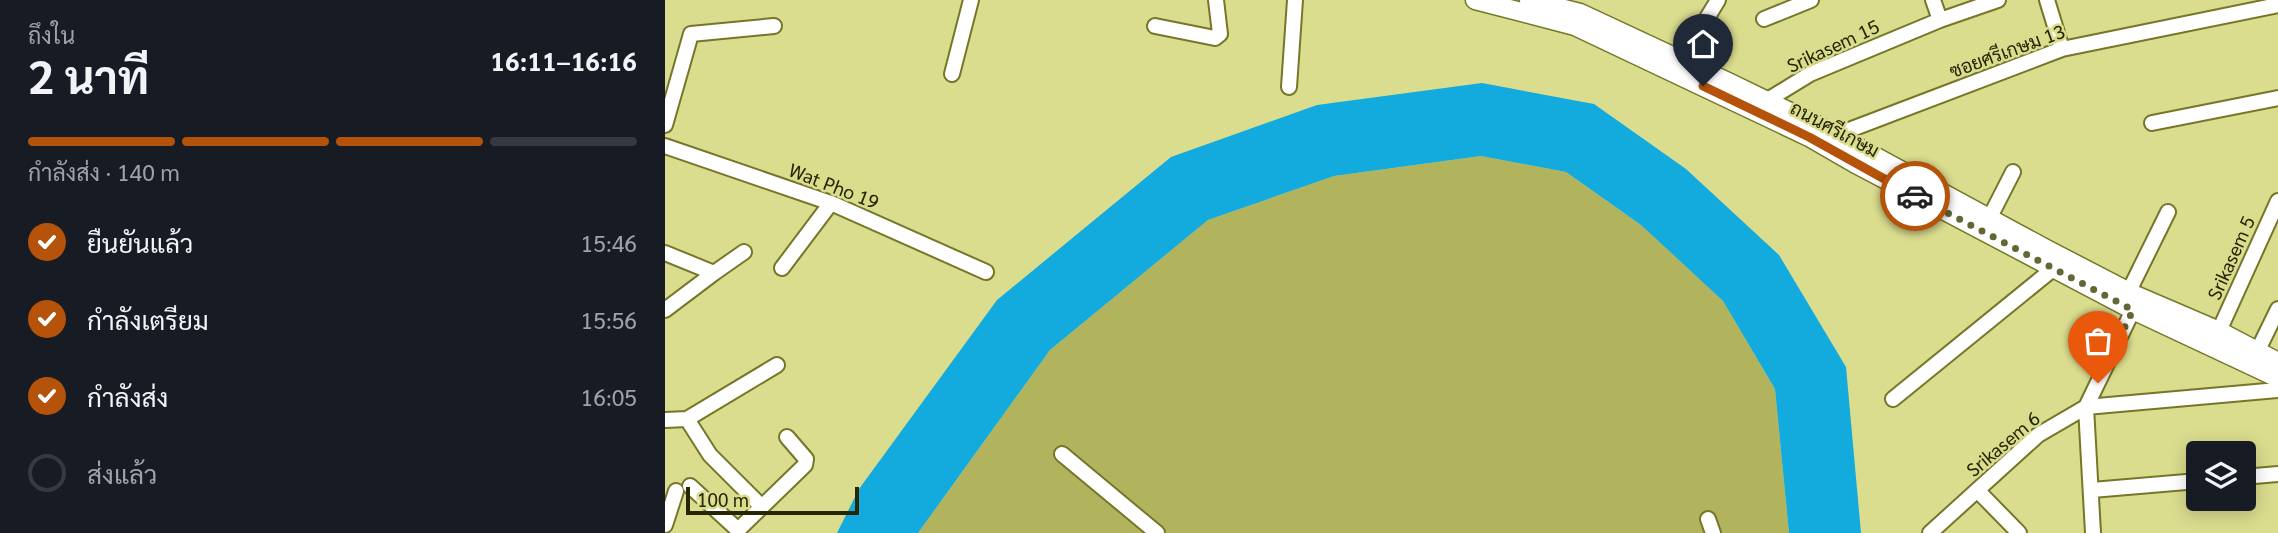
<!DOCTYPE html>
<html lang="th">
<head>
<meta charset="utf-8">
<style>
  :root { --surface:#171b24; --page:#242831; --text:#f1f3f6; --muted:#9ea1a6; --line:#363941; --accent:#b45309 }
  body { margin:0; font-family:Georgia,Sarabun,serif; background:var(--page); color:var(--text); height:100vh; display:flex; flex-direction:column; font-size:26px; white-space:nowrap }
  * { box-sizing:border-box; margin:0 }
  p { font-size:23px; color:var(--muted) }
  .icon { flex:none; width:38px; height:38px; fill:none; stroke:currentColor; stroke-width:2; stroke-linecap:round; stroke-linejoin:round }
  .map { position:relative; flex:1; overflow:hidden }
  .side { display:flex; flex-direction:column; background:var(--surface); width:665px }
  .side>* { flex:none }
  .fabs { position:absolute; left:1521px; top:441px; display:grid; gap:14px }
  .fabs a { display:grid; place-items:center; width:70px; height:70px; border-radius:7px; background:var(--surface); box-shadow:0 4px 18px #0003; font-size:35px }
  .scale { position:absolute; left:21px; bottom:18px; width:173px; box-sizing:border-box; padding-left:7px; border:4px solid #262605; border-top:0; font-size:19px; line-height:24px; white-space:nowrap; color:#262605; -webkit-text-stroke:5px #dadc8e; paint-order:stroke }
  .pin { position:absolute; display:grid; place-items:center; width:60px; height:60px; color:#fff; margin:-72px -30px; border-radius:50% 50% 50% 0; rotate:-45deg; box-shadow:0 0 7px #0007 }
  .pin .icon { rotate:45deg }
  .courier { position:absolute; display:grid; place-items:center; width:70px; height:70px; margin:-35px; border:5px solid #b45309; border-radius:50%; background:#fff; color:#222; box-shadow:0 2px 9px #0007 }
  .overview em { font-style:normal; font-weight:700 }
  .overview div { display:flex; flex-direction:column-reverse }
  .overview { display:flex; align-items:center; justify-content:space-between; height:119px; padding:0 28px }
  h1 { font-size:46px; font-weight:700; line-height:52px }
  .bar { display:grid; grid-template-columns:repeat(4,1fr); gap:10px 7px; align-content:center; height:84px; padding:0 28px }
  .bar i { height:9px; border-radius:5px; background:var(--line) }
  .bar .current { background:var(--accent) }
  .bar p { grid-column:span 4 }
  ol { padding:0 28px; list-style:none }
  li { display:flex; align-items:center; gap:21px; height:77px }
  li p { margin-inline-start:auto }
  li .icon { padding:7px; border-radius:50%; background:var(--accent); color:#fff; stroke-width:4 }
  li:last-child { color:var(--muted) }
  li i { width:38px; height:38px; border:4px solid var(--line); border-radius:50% }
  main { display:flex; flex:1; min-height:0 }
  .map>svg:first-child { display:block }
  .green { fill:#b2b45d }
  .water { fill:#13aade }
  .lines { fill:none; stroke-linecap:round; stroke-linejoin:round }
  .minor-casing { stroke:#757628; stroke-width:18 }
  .major-casing { stroke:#757628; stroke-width:21 }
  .minor { stroke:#fff; stroke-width:14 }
  .major { stroke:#fff; stroke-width:18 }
  .done { stroke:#656635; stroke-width:7; stroke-dasharray:0 12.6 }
  .route { stroke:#b45309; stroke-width:9 }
  .labels { text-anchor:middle; stroke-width:5; stroke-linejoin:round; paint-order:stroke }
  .street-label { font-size:19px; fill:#262605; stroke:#dadc8e }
</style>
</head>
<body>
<main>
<section class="side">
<div class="overview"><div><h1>2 นาที</h1><p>ถึงใน</p></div><em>16:11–16:16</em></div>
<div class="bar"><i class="current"></i><i class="current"></i><i class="current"></i><i></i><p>กำลังส่ง · 140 m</p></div>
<ol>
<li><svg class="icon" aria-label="check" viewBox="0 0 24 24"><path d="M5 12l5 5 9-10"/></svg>ยืนยันแล้ว<p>15:46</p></li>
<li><svg class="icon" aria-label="check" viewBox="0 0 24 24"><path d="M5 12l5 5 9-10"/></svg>กำลังเตรียม<p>15:56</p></li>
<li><svg class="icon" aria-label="check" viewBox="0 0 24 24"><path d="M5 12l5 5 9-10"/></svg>กำลังส่ง<p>16:05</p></li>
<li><i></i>ส่งแล้ว</li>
</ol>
</section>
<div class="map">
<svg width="1613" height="533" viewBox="0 0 1613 533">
  <rect width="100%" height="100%" fill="#dadc8e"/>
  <path class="green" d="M816 156 901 172 976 225 1058 301 1110 389 1124 533H253L385 350 543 220 669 176Z"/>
  <path class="water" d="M817 83 929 104 1021 169 1114 255 1181 367 1196 533H1124L1110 389 1058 301 976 225 901 172 816 156 669 176 543 220 385 350 253 533H172L194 489 332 300 506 157 652 105Z"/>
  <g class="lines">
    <g class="minor-casing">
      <path id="minor" d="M1268 0 1275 20
        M1382 0 1397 49
        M1099 19 1146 0
        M490 26 550 38 555 34 551 0
        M1016 61 1053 0
        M287 74 306 0
        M624 87 630 0
        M1101 101 1145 74 1275 20 1333 0
        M1487 123 1613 98
        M0 125 26 34 109 26
        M1171 135 1397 49 1613 5
        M0 146 166 203 321 272
        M1324 219 1348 172
        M0 253 49 273 0 310
        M117 268 166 203
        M49 273 79 252
        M1464 291 1503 212
        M1554 331 1613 201
        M1592 352 1613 309
        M1228 399 1388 269
        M22 419 45 455 97 507
        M0 420 22 419 112 365
        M397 454 492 533
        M1578 477 1613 474
        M25 486 73 530 140 465 141 459 122 437
        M1427 490 1533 481
        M1313 491 1354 533
        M1043 519 1048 533
        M0 525 11 491
        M1265 533 1373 435 1421 407 1468 310
        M1428 533 1421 407 1613 390"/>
    </g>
    <g class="major-casing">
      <path id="major" d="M810 0 910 26 1144 137 1189 163 1468 310 1613 378
        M864 0 915 13 1065 83 1150 124 1383 250 1470 295 1554 331 1613 362"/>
    </g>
    <use href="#minor" class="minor"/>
    <use href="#major" class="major"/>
  </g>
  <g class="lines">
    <path class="done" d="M1250 196 1468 310 1433 383"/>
    <path class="route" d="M1038 86 1144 137 1250 196"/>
  </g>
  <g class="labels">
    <g class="street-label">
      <text transform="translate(1168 46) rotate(-25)" y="7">Srikasem 15</text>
      <text transform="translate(1342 51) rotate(-20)" y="7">ซอยศรีเกษม 13</text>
      <text transform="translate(1170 129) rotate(28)" y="7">ถนนศรีเกษม</text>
      <text transform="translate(169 186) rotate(21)" y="7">Wat Pho 19</text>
      <text transform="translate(1566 258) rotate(-66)" y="7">Srikasem 5</text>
      <text transform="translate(1338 444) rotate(-40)" y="7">Srikasem 6</text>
    </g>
  </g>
</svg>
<div class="fabs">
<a><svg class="icon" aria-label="layers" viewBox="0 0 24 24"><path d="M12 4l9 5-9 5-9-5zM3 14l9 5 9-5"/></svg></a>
</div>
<div class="scale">100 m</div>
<div class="pin" style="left:1433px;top:383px;background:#ea580c"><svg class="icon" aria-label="bag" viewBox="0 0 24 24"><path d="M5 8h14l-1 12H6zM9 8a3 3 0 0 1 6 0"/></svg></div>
<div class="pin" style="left:1038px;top:86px;background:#1f2937"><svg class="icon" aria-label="home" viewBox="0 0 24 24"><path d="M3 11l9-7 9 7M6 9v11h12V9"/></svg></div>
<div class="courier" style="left:1250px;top:196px"><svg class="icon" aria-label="car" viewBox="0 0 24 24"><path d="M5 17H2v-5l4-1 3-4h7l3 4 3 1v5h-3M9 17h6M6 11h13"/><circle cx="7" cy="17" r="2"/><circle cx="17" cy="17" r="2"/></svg></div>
</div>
</main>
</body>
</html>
